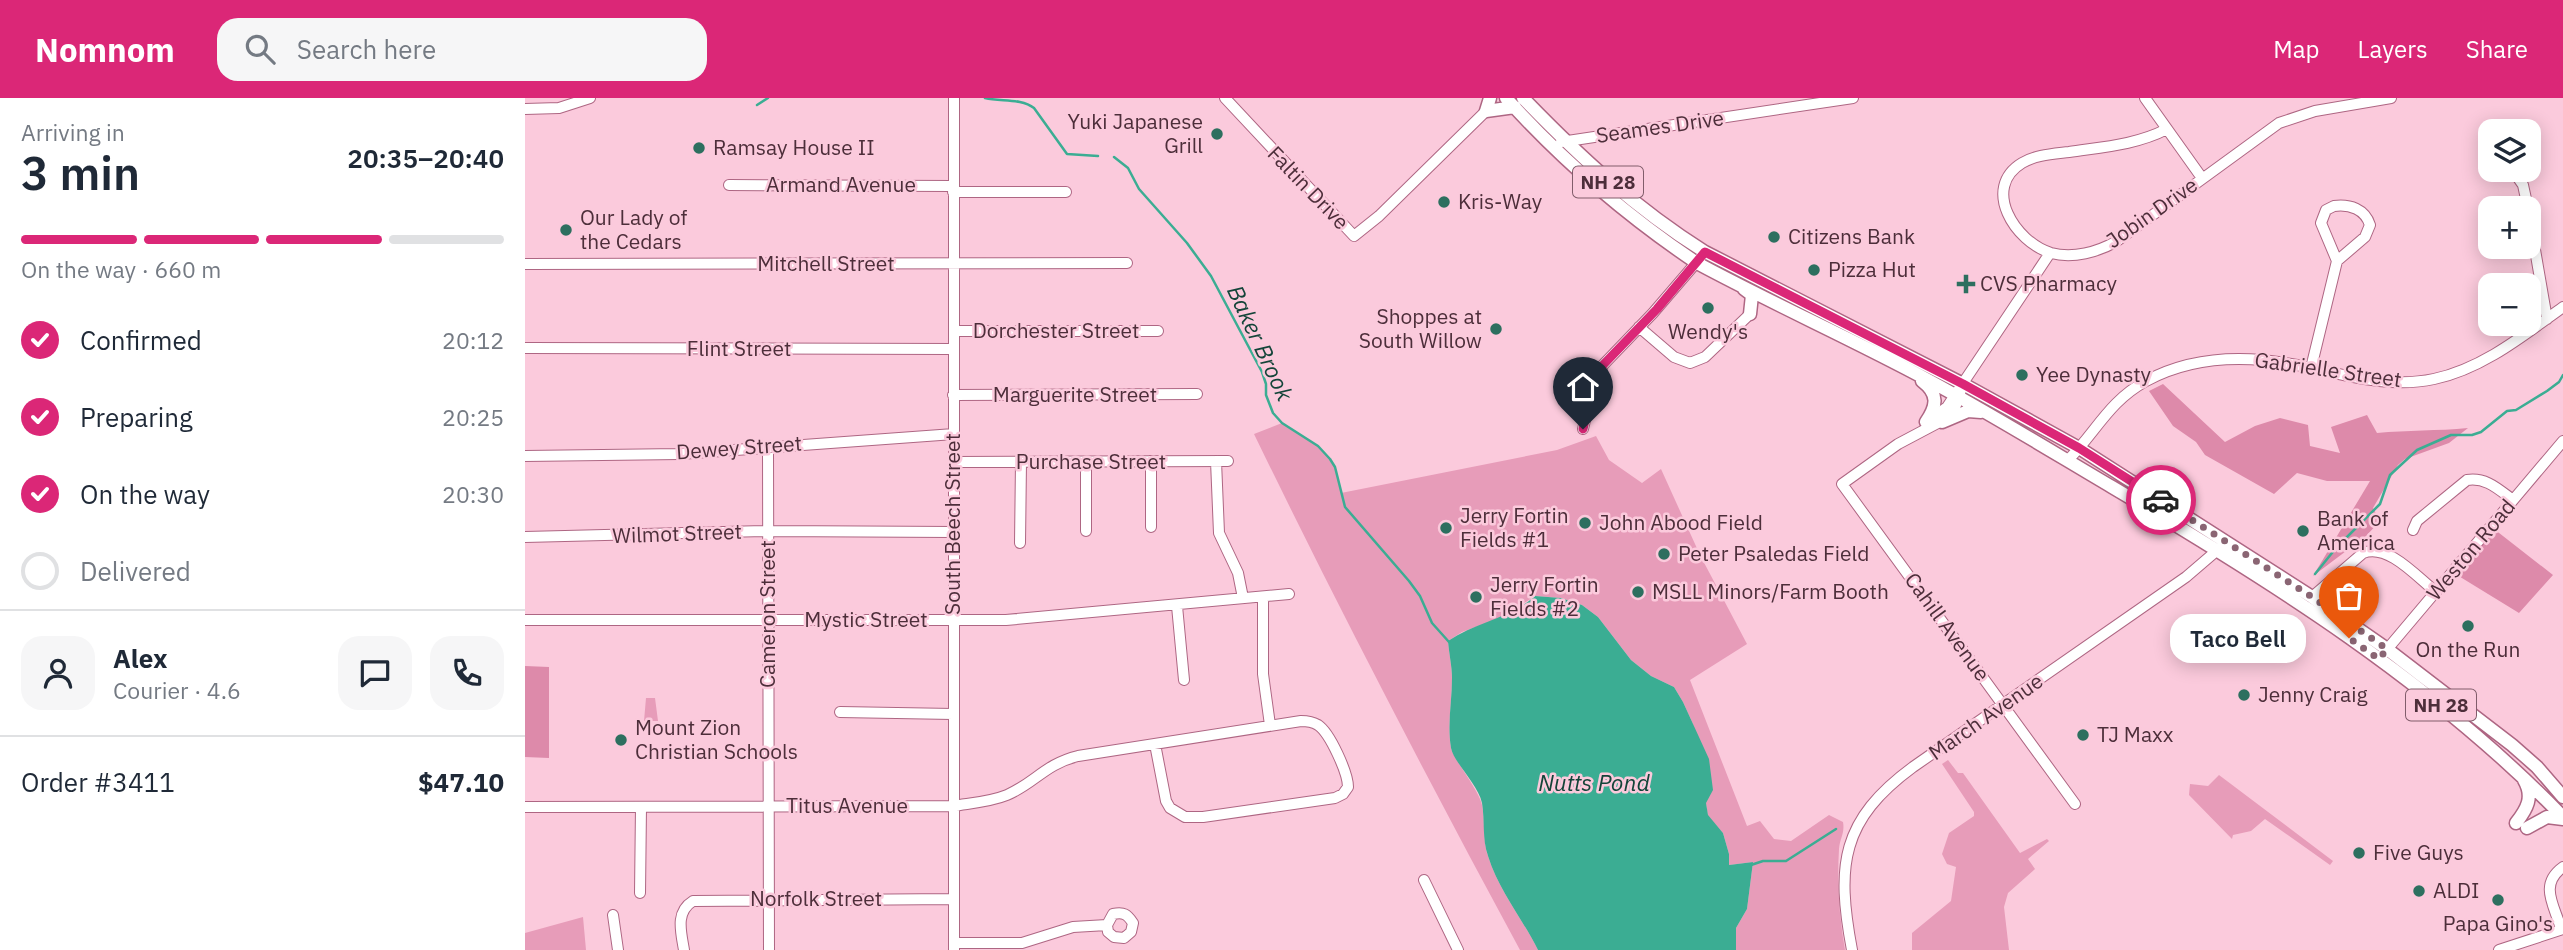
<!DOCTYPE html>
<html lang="en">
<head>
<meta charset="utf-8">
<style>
  :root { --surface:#fff; --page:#f6f6f7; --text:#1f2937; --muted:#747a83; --line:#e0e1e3; --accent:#db2777 }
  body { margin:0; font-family:"IBM Plex Sans",sans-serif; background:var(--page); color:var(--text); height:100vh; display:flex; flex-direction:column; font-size:26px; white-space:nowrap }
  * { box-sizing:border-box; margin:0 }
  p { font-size:23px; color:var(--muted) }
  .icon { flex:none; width:38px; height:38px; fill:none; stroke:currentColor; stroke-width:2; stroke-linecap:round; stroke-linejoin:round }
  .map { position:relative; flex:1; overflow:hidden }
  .panel { display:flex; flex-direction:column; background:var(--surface); width:525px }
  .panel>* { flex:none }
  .tools { position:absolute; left:1953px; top:21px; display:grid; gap:14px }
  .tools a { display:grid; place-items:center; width:63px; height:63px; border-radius:14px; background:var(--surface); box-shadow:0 4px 18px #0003; font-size:35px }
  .pin { position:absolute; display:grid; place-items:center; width:60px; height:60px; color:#fff; margin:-72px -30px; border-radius:50% 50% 50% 0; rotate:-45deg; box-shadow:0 0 7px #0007 }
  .pin .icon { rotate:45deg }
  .courier { position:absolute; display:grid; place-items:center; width:70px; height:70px; margin:-35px; border:5px solid #db2777; border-radius:50%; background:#fff; color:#222; box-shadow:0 2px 9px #0007 }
  .bubble { position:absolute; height:49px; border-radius:21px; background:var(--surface); box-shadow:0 4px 18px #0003; font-size:23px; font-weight:600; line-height:49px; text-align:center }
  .summary em { font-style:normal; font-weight:600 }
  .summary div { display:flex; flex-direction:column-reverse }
  .summary { display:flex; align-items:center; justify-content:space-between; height:119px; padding:0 21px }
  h1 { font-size:46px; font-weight:600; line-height:52px }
  .bar { display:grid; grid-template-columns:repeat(4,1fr); gap:10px 7px; align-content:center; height:84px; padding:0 21px }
  .bar i { height:9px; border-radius:5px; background:var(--line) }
  .bar .current { background:var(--accent) }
  .bar p { grid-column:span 4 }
  .line { display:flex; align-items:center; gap:18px; padding:0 21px; border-top:2px solid var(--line) }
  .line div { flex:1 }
  .round { display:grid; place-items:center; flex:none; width:74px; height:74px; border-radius:21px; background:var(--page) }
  ol { padding:0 21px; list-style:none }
  li { display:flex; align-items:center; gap:21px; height:77px }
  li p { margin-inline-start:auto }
  li .icon { padding:7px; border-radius:50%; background:var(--accent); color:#fff; stroke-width:4 }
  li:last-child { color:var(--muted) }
  li i { width:38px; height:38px; border:4px solid var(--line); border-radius:50% }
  header { display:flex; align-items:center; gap:42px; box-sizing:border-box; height:98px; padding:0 35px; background:var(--accent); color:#fff }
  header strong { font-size:33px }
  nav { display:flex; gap:38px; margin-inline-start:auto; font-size:24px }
  .search { width:490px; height:63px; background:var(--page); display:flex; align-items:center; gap:18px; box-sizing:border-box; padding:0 24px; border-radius:21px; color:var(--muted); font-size:26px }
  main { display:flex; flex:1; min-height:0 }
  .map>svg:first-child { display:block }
  .green { fill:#e79cb9 }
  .forest { fill:#dd8aaa }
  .water { fill:#3bad93 }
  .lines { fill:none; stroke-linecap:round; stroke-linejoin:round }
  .stream { stroke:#3bad93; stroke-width:2.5 }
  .minor-casing { stroke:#ae6683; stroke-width:12 }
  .major-casing { stroke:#ae6683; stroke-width:15 }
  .minor { stroke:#fff; stroke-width:10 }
  .major { stroke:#fff; stroke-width:12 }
  .done { stroke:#8a6573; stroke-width:7; stroke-dasharray:0 12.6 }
  .route { stroke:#db2777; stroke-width:9 }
  .poi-dot { fill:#2d6f5f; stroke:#fbcadc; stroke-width:2.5 }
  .labels { text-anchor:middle; stroke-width:5; stroke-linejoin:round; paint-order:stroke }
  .shield { fill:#fbcadc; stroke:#815d6b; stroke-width:2 }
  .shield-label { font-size:19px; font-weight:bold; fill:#4d2e3a }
  .poi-label { font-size:21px; fill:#4d2e3a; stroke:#fbcadc; text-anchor:start }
  .street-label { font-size:21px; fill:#4d2e3a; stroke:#fbcadc }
  .water-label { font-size:23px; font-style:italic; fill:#134439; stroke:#fbcadc }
</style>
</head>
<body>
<header>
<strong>Nomnom</strong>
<div class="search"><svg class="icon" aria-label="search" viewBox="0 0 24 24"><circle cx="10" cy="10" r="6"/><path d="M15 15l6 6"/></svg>Search here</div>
<nav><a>Map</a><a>Layers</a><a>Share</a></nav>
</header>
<main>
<section class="panel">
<div class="summary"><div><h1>3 min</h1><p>Arriving in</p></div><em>20:35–20:40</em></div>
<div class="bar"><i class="current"></i><i class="current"></i><i class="current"></i><i></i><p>On the way · 660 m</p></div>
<ol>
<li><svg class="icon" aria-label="check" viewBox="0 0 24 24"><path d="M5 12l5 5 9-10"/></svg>Confirmed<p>20:12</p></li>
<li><svg class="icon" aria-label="check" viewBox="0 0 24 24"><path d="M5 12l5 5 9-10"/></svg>Preparing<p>20:25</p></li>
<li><svg class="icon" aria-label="check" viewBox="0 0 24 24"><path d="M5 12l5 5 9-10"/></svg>On the way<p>20:30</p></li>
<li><i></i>Delivered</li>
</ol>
<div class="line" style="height:126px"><a class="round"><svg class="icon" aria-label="person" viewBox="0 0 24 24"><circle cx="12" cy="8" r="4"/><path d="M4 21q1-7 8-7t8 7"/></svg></a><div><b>Alex</b><p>Courier · 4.6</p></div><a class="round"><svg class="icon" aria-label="chat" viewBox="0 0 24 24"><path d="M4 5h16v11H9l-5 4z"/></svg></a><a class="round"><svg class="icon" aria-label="phone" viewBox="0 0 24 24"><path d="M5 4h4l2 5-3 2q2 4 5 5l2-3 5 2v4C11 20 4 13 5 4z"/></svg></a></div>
<div class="line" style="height:91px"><div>Order #3411</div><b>$47.10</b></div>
</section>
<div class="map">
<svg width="2038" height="852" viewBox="0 0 2038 852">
  <rect width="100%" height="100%" fill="#fbcadc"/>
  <path class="green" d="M757 325C774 336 800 348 809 368 813 376 813 386 816 395L1032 352 1071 338 1084 362 1117 385 1136 371 1175 457 1222 546 1165 582 1222 728 1235 723 1249 741 1266 743 1304 717 1318 724C1320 735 1315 740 1314 751 1312 785 1314 819 1320 852H1211V830L1222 811 1228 764 1204 767V756L1198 735 1183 718 1168 626 1158 604 1149 589 1126 578 1106 562 1073 519 1057 507 1036 500 1010 498 978 519 937 534 923 543C924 556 927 568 927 581 927 604 922 627 926 650 928 659 950 688 955 701 961 713 957 741 963 758 974 793 997 820 1013 852H995C903 682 814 511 729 336Z
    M121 600H130L133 623H119Z
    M1423 662 1433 675H1438L1495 755 1522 741 1524 743 1503 761 1510 771 1483 795 1479 809 1484 852H1387V835L1426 803 1431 769 1422 766 1417 756 1424 735 1449 718V714L1417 666Z
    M1694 677 1808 763 1805 767 1740 721 1726 733 1708 737 1707 741 1664 697 1665 686 1683 688Z
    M58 819 61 852H0V835Z"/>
  <path class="forest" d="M1638 286 1700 344 1730 328 1755 320 1783 327 1785 348 1815 355 1806 329 1842 317 1852 335C1882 332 1913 333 1943 330L1924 345 1880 361 1873 367 1848 410 1855 423 1841 438 1788 478 1845 383H1802L1772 375 1749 396 1680 357 1671 344 1648 328 1624 293Z
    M1969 431 2028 477 1994 515 1932 477Z
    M0 568 24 569V660L0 659Z"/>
  <path class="water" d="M1010 498 1036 500 1057 507 1073 519 1106 562 1126 578 1149 589 1158 604 1184 661 1188 692 1181 705 1183 717 1198 735 1204 756V767L1228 764 1222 811 1211 830V852H1013C997 820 974 793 963 758 957 741 960 723 957 705 953 686 929 665 926 650 922 626 927 604 927 580 927 568 924 556 923 543 951 524 984 521 1010 498Z"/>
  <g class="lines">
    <path class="stream" d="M460 0C476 4 496 0 509 10L542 56 573 58
      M232 7 243 0
      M589 59 603 70 614 91 662 145 686 178 737 274 741 286V297L748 315 757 325 793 348 805 361 810 369 820 409 884 483 895 498 907 525 924 544
      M1790 476 1811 450 1855 406 1865 377 1892 352 1926 337H1947L1956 334 1982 313 1991 312 2022 293 2034 284 2038 277
      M1226 767 1238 763H1261L1311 731"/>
    <g class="minor-casing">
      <path id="minor" d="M700 0 829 138 854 118 961 13
        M1620 0 1677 80
        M0 11 34 10 65 0
        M1642 31C1611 47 1577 49 1544 54 1528 56 1510 57 1497 65 1456 90 1490 144 1526 155 1548 161 1573 154 1592 143L1754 25 1790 13 1866 0
        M1036 44 1328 0
        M1991 77 1998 87 2003 110
        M204 87 428 88
        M428 94H541
        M1809 108C1825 106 1840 111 1845 127L1840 139 1812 163 1796 125 1801 112Z
        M2004 117 2022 221
        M0 166 602 165
        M1114 229 1149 259 1165 265 1180 259 1225 216
        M429 233H633
        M0 250 429 251
        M1786 270 1812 163
        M1438 286 1429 313 1424 319 1373 346 1317 386 1550 706
        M428 297 672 296
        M1403 323 1422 309 1525 155
        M1058 331 1066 297 1078 267 1128 215 1176 159
        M243 348 244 852
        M0 358 155 356 429 336
        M1543 362C1571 334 1584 303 1621 283 1667 258 1721 257 1772 267 1816 276 1863 291 1909 281 1957 271 1999 237 2038 209
        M691 363 694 435 713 475 718 500
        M429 364 703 363
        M561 364V433
        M626 429V363
        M1888 432 1892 423 1942 382C1961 379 1973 391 1988 402
        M0 439 243 433 429 434
        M495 445 496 364
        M738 499V576L745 627
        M1787 499 1838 455C1863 445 1892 479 1911 494
        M652 508 659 582
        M0 522H481L764 496
        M1859 555 2038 343
        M315 614 428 616
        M0 709 428 708C446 705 465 704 482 697 510 685 520 666 553 658L776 623C782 623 788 624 793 627 805 635 823 675 823 689L818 696 810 700 678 719H660L645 710 641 703 630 646
        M899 782 933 852
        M115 795 116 709
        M88 817 93 852
        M2036 831C2030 808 2013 787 2038 769
        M429 845H497L548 829 582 827 583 834 589 839 599 840 606 834 608 825C602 816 599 814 588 816L582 827
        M159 852C156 834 150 814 168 803L429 801
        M429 852V0
        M1327 852C1311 767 1316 722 1388 669L1661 479 1696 449
        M1974 852 2038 831"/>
    </g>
    <g class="major-casing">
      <path id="major" d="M965 0 961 13 990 9
        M981 0C1038 63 1102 118 1172 165 1248 206 1327 241 1403 282 1466 316 1526 353 1587 389 1748 484 1907 584 2038 719
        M998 0C1054 58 1111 111 1180 154L1438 286 1554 350 1787 499 1862 551 1987 647 2012 669 2038 699
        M1219 191 1227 197 1225 216
        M1397 283C1414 296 1412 308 1401 324
        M1417 324 1443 313 1456 314
        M1991 725C2002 711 2009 699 1999 682
        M2002 730 2022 719 2038 721"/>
    </g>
    <use href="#minor" class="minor"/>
    <use href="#major" class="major"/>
  </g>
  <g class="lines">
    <path class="done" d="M1636 402 1787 499 1862 551 1854 561 1824 540"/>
    <path class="route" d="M1058 331 1066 297 1078 267 1132 211 1180 154 1438 286 1554 350 1636 402"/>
  </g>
  <g class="poi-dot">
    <circle cx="692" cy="36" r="7"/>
    <circle cx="174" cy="50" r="7"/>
    <circle cx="919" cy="104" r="7"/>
    <circle cx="41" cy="132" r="7"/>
    <circle cx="1249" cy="139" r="7"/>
    <circle cx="1289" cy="172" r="7"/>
    <path d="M1437.5 175.5h7v7h7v7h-7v7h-7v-7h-7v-7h7z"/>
    <circle cx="1183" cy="210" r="7"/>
    <circle cx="971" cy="231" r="7"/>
    <circle cx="1497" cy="277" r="7"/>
    <circle cx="1060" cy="425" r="7"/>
    <circle cx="921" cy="430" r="7"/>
    <circle cx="1778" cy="433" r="7"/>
    <circle cx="1139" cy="456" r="7"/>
    <circle cx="1113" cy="494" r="7"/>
    <circle cx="951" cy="499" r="7"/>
    <circle cx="1943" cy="528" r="7"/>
    <circle cx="1719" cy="597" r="7"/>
    <circle cx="1558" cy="637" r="7"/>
    <circle cx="96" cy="642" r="7"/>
    <circle cx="1834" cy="755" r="7"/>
    <circle cx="1894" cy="793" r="7"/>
    <circle cx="1973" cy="802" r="7"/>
  </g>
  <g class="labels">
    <g class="shield">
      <rect x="1048" y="68.5" width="70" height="31" rx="5"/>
      <rect x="1881" y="591.5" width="70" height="31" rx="5"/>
    </g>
    <g class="shield-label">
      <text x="1083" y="91">NH 28</text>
      <text x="1916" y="614">NH 28</text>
    </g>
    <g class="poi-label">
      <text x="678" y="31" text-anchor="end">Yuki Japanese<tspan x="678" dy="24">Grill</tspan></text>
      <text x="188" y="57">Ramsay House II</text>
      <text x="933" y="111">Kris-Way</text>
      <text x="55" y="127">Our Lady of<tspan x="55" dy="24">the Cedars</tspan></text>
      <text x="1263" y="146">Citizens Bank</text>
      <text x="1303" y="179">Pizza Hut</text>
      <text x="1455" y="193">CVS Pharmacy</text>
      <text x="957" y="226" text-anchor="end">Shoppes at<tspan x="957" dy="24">South Willow</tspan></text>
      <text x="1183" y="241" text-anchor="middle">Wendy's</text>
      <text x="1511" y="284">Yee Dynasty</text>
      <text x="935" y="425">Jerry Fortin<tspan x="935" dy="24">Fields #1</tspan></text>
      <text x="1792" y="428">Bank of<tspan x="1792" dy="24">America</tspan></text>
      <text x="1074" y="432">John Abood Field</text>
      <text x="1153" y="463">Peter Psaledas Field</text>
      <text x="965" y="494">Jerry Fortin<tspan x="965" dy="24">Fields #2</tspan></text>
      <text x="1127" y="501">MSLL Minors/Farm Booth</text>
      <text x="1943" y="559" text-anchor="middle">On the Run</text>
      <text x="1733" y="604">Jenny Craig</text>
      <text x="110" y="637">Mount Zion<tspan x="110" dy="24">Christian Schools</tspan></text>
      <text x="1572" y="644">TJ Maxx</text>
      <text x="1848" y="762">Five Guys</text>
      <text x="1908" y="800">ALDI</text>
      <text x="1973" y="833" text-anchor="middle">Papa Gino's</text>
    </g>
    <g class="street-label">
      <text transform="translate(1135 29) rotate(-8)" y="7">Seames Drive</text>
      <text x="316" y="94">Armand Avenue</text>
      <text transform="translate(783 90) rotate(46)" y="7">Faltin Drive</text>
      <text transform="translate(1627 115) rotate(-35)" y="7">Jobin Drive</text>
      <text x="301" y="173">Mitchell Street</text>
      <text x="531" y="240">Dorchester Street</text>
      <text x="214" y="258">Flint Street</text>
      <text transform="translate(1803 272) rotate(8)" y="7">Gabrielle Street</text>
      <text x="550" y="304">Marguerite Street</text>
      <text transform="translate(214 350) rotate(-4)" y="7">Dewey Street</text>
      <text x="566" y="371">Purchase Street</text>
      <text transform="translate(428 426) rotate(-90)" y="7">South Beech Street</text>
      <text transform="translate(152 436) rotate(-2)" y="7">Wilmot Street</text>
      <text transform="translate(1946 452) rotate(-50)" y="7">Weston Road</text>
      <text transform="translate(243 516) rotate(-90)" y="7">Cameron Street</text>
      <text x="341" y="529">Mystic Street</text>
      <text transform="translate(1422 529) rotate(54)" y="7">Cahill Avenue</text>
      <text transform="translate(1461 619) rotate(-35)" y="7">March Avenue</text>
      <text x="322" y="715">Titus Avenue</text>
      <text x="291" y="808">Norfolk Street</text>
    </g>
    <g class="water-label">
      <text transform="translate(735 245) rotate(65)" y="8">Baker Brook</text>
      <text x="1069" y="693">Nutts Pond</text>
    </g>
  </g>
</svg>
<div class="tools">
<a><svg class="icon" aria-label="layers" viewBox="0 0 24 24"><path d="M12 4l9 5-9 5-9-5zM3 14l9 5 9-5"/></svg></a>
<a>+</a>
<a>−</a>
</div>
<div class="pin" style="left:1824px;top:540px;background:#ea580c"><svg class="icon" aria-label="bag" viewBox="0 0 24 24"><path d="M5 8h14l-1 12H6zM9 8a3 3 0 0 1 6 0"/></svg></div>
<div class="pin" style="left:1058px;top:331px;background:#1f2937"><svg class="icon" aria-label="home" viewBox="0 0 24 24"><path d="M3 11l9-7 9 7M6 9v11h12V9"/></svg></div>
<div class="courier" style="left:1636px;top:402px"><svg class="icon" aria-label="car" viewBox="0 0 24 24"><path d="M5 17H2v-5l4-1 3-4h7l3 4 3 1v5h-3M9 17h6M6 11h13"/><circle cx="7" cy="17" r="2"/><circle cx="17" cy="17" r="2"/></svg></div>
<div class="bubble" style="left:1645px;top:516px;width:136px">Taco Bell</div>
</div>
</main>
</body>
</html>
